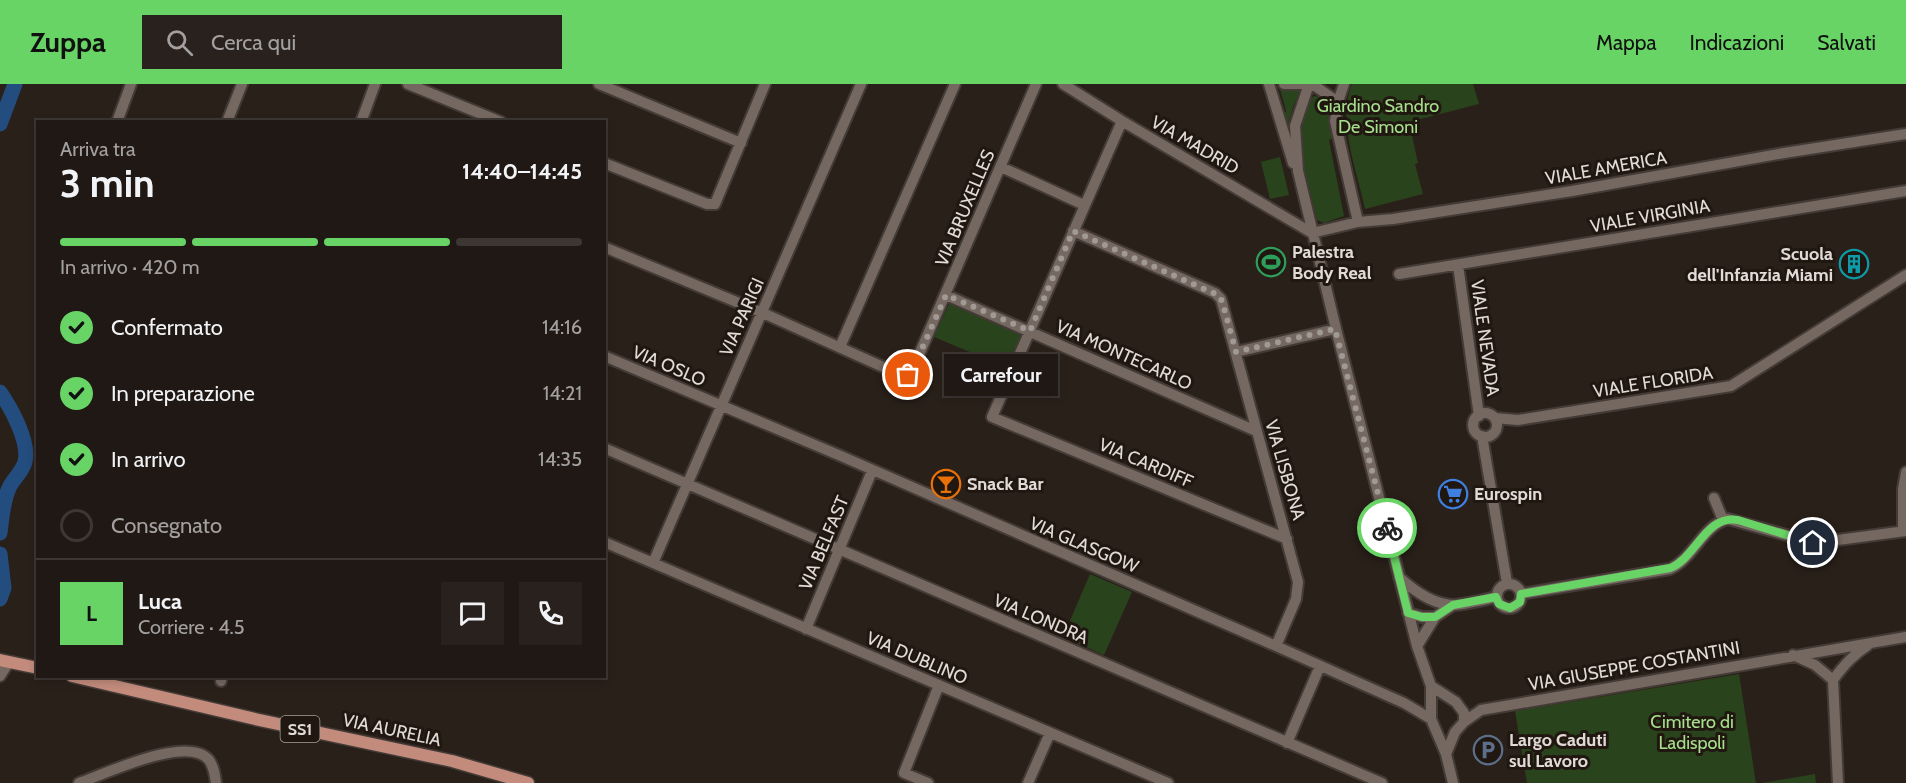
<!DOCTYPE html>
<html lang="it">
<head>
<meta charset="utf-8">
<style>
  :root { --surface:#201814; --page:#28211d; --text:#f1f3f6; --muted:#a2a0a0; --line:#3d3734; --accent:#68d465 }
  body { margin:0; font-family:Cabin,sans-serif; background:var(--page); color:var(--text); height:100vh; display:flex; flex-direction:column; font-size:22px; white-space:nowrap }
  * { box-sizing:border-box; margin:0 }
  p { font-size:20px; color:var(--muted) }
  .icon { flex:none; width:33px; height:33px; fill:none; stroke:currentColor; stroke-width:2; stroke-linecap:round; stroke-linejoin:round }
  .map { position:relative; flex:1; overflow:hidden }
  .drawer { position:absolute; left:36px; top:36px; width:570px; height:558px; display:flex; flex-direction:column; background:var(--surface); border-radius:0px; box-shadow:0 3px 9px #0003,0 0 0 2px var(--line) }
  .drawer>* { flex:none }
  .pin { position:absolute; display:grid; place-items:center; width:51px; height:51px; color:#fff; margin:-26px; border:3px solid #fff; border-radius:50%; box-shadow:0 2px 6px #0007 }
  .courier { position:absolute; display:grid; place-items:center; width:60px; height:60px; margin:-30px; border:4px solid #68d465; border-radius:50%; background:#fff; color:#222; box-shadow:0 2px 8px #0007 }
  .bubble { position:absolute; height:42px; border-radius:0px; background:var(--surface); box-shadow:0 3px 9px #0003,0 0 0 2px var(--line); font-size:20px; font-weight:800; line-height:42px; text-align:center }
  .head em { font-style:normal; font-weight:800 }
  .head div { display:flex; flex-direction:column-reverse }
  .head { display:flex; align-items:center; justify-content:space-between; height:102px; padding:0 24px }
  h1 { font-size:39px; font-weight:800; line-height:45px }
  .bar { display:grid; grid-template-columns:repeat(4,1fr); gap:9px 6px; align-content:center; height:72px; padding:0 24px }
  .bar i { height:8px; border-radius:4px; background:var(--line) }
  .bar .current { background:var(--accent) }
  .bar p { grid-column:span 4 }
  .line { display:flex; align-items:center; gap:15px; padding:0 24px; border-top:2px solid var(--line) }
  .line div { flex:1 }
  .round { display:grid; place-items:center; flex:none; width:63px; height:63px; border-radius:0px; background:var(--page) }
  ol { padding:0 24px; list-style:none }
  li { display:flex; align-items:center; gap:18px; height:66px }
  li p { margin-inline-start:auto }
  li .icon { padding:6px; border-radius:50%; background:var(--accent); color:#111; stroke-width:4 }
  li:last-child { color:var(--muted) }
  li i { width:33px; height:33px; border:3px solid var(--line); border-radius:50% }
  header { display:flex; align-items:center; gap:36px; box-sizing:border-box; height:84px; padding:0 30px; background:var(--accent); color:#111 }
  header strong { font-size:28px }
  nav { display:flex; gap:33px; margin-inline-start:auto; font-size:21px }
  .search { width:420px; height:54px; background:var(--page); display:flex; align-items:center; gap:15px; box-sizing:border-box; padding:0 21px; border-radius:0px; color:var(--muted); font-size:22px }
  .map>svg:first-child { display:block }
  .green { fill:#29431c }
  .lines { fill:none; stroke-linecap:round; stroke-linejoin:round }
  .river { stroke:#234d7e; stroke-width:15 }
  .minor-casing { stroke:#443b37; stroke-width:14 }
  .major-casing { stroke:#443b37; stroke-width:15 }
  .minor { stroke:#756861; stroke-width:10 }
  .major { stroke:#c28b7c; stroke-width:12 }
  .done { stroke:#a19994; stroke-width:6; stroke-dasharray:0 10.8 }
  .route { stroke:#68d465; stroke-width:8 }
  .labels { text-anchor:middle; stroke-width:6; stroke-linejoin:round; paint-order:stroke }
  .shield { fill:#211711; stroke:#a7a09b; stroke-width:1.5 }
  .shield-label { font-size:16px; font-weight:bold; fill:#e1dad6 }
  .park-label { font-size:18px; fill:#a7e08d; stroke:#211711 }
  .street-label { font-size:18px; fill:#e1dad6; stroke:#211711 }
  .poi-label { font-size:18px; font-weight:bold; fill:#e1dad6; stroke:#211711; text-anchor:start }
</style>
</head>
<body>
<header>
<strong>Zuppa</strong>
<div class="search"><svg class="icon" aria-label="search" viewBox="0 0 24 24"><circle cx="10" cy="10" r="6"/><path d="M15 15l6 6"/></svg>Cerca qui</div>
<nav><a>Mappa</a><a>Indicazioni</a><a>Salvati</a></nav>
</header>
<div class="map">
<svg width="1906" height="699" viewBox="0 0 1906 699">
  <rect width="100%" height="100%" fill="#2a201a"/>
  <path class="green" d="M1352 0H1473L1479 20 1409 38 1418 79 1415 80 1423 110 1365 125C1357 87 1337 37 1352 0Z
    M1280 5 1292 7 1301 5 1293 23 1287 45 1283 32 1286 27Z
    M1314 12C1334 13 1330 39 1333 54L1329 56 1344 132 1324 139 1317 136 1297 55 1308 17Z
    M1280 73 1289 111 1270 115 1261 78Z
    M950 218 1023 251 1008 284 934 253Z
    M1090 490 1132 508 1104 571 1063 553Z
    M1739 590 1756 699H1527L1515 627Z
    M1815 690 1816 699H1762Z"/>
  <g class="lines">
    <path class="river" d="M0 40 15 0
      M0 308C11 324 30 358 25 378 22 388 15 393 10 402 3 415 2 434 0 449
      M0 470 4 504 0 515"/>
    <g class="minor-casing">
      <path id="minor" d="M408 0 501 38
        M599 0 741 59
        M1063 0 1122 37 1312 149
        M1269 0 1293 79
        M1284 0H1301
        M1309 0 1295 42 1298 87 1336 245 1417 562 1431 602V635L1446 670 1453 699
        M1312 0 1338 18
        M1344 0 1338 18 1335 37 1358 138
        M1122 37 992 333 1287 455
        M117 38 131 0
        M227 38 242 0
        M361 38 375 0
        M604 79 707 120H715L765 0
        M1001 83 1084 121
        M1073 147 1215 209 1221 215 1298 498 1296 515 1276 562
        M1312 149 1358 138 1393 135 1572 107 1784 69 1906 50
        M604 163 763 229 901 291H908L912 287 1036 0
        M1458 181 1479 332
        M1399 190 1906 107
        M946 211 1256 347
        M840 263 955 0
        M1236 268 1336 245
        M604 272 841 372 1276 562 1404 619 1431 635
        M1473 341a12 12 0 1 1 24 0a12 12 0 1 1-24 0Z
        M1495 334 1518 336 1731 302 1906 191
        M1482 352 1507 499
        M604 364 1382 699
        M1714 414 1723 436
        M1903 447V405L1906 388
        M604 458 1168 699
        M653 479 861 0
        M1399 493C1413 506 1433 521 1454 521 1467 520 1483 516 1496 513
        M1497 512a12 12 0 1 1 24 0a12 12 0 1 1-24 0Z
        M1521 510 1670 485C1694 474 1703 441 1728 435L1815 459 1906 447
        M1408 529 1422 533H1435
        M806 545 872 387
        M1417 562 1435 533 1453 521
        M1793 571 1815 581 1833 596
        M0 592 9 578
        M1833 596 1838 699
        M1833 596C1844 581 1853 571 1868 561
        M221 597 222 592
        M1431 602 1456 618 1464 629V638L1455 648 1446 670
        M1464 638 1481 626 1906 553
        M1287 659 1320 582
        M79 699C105 690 188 650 209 676 214 683 215 691 216 699
        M928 699 904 689 939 601
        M1028 699 1050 649"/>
    </g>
    <g class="major-casing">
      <path id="major" d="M0 576 38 584
        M72 592 255 635 452 677 528 699"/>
    </g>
    <use href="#minor" class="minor"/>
    <use href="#major" class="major"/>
  </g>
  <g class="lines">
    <path class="done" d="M908 291 912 287 946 211 1030 247 1073 147 1218 211 1222 217 1236 268 1335 245 1387 444"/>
    <path class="route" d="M1387 444 1408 529 1422 533H1435L1453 521 1496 513 1499 520 1510 524 1520 518 1521 510 1670 484C1696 474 1706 430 1738 436L1813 459"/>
  </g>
  <defs>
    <g id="stadium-ring" transform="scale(1.5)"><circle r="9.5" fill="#211711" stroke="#2e9e5b" stroke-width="1.5"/><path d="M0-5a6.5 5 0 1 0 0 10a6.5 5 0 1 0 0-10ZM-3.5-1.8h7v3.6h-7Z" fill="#2e9e5b"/></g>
    <g id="building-ring" transform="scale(1.5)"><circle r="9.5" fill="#211711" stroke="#0f9aa8" stroke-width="1.5"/><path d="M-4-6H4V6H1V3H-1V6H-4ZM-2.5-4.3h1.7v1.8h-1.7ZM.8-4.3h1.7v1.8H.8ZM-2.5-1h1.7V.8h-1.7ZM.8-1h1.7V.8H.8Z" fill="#0f9aa8"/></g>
    <g id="bar-ring" transform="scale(1.5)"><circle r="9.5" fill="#211711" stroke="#e8710a" stroke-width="1.5"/><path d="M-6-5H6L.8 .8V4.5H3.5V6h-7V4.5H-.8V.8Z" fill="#e8710a"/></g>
    <g id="supermarket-ring" transform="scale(1.5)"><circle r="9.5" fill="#211711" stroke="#3f7fe0" stroke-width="1.5"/><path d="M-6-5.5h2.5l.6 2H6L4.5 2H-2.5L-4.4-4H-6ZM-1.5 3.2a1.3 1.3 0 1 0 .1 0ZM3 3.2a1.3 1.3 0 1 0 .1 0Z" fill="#3f7fe0"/></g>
    <g id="parking-ring" transform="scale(1.5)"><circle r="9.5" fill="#211711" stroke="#5c6f8a" stroke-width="1.5"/><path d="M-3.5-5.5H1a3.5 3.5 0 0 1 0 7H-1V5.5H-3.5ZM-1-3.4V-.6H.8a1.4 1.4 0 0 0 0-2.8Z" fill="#5c6f8a"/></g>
  </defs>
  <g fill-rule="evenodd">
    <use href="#stadium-ring" x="1271" y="178"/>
    <use href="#building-ring" x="1854" y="180"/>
    <use href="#bar-ring" x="946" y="400"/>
    <use href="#supermarket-ring" x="1453" y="410"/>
    <use href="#parking-ring" x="1488" y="666"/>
  </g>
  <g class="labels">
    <rect class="shield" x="280.5" y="632" width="39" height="26" rx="4.5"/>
    <g class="shield-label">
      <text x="300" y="651">SS1</text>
    </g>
    <g class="park-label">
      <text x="1378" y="28">Giardino Sandro<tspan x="1378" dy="21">De Simoni</tspan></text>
      <text x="1692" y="644">Cimitero di<tspan x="1692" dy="21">Ladispoli</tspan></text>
    </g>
    <g class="street-label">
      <text transform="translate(1195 61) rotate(30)" y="6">VIA MADRID</text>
      <text transform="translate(1606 84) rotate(-10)" y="6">VIALE AMERICA</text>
      <text transform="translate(965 124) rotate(-67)" y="6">VIA BRUXELLES</text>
      <text transform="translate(1650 132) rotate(-10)" y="6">VIALE VIRGINIA</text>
      <text transform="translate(742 233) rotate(-66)" y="6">VIA PARIGI</text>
      <text transform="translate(1485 254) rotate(82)" y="6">VIALE NEVADA</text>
      <text transform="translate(1124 271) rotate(24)" y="6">VIA MONTECARLO</text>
      <text transform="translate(669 282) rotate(23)" y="6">VIA OSLO</text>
      <text transform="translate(1653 298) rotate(-9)" y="6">VIALE FLORIDA</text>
      <text transform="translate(1146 379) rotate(23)" y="6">VIA CARDIFF</text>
      <text transform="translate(1285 386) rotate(74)" y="6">VIA LISBONA</text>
      <text transform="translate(824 459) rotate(-67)" y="6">VIA BELFAST</text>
      <text transform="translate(1084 461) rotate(23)" y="6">VIA GLASGOW</text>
      <text transform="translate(1041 535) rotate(23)" y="6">VIA LONDRA</text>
      <text transform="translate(917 574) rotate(23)" y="6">VIA DUBLINO</text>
      <text transform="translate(1634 582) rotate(-10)" y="6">VIA GIUSEPPE COSTANTINI</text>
      <text transform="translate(392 646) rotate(12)" y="6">VIA AURELIA</text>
    </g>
    <g class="poi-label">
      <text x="1292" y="174">Palestra<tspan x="1292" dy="21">Body Real</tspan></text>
      <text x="1833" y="176" text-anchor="end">Scuola<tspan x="1833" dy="21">dell'Infanzia Miami</tspan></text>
      <text x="967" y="406">Snack Bar</text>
      <text x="1474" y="416">Eurospin</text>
      <text x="1509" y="662">Largo Caduti<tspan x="1509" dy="21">sul Lavoro</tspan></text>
    </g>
  </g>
</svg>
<div class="pin" style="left:908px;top:291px;background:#ea580c"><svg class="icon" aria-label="bag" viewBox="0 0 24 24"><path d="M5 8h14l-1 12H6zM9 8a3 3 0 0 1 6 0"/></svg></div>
<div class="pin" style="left:1813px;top:459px;background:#1f2937"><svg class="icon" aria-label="home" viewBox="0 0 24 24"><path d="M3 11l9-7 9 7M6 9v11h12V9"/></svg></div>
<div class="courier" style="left:1387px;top:444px"><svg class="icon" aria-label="bike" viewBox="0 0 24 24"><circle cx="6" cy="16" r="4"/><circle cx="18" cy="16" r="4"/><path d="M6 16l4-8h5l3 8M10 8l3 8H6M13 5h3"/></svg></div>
<div class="bubble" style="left:944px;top:270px;width:114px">Carrefour</div>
<section class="drawer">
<div class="head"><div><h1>3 min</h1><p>Arriva tra</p></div><em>14:40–14:45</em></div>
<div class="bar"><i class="current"></i><i class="current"></i><i class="current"></i><i></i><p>In arrivo · 420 m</p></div>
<ol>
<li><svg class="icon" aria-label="check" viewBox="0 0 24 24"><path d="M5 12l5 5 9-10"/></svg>Confermato<p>14:16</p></li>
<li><svg class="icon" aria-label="check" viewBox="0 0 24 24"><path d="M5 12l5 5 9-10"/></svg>In preparazione<p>14:21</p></li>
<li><svg class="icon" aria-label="check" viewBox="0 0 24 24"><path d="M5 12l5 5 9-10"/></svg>In arrivo<p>14:35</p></li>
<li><i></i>Consegnato</li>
</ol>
<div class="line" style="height:108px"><b class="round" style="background:var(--accent);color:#111">L</b><div><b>Luca</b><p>Corriere · 4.5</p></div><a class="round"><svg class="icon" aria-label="chat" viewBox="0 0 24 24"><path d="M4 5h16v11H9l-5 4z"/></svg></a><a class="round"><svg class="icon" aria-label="phone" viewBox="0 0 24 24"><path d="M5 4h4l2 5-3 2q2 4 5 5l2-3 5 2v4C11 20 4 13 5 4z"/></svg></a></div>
</section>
</div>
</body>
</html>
